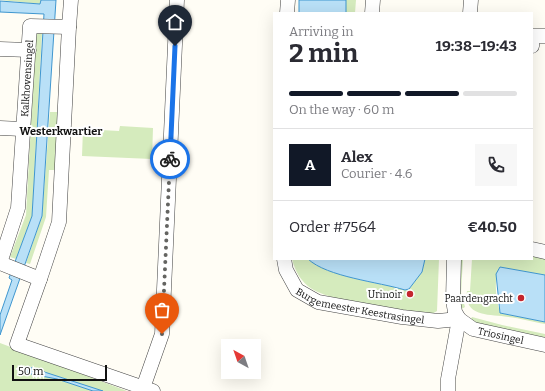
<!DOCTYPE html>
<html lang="en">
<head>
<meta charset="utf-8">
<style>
  :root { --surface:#fff; --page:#f7f7f7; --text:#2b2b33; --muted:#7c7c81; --line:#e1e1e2; --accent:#111827 }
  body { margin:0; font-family:Bitter,serif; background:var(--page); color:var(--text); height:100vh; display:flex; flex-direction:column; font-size:15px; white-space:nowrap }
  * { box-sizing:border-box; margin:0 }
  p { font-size:13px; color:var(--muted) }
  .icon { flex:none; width:22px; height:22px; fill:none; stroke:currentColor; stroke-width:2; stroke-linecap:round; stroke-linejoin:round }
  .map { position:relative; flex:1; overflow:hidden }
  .drawer { position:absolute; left:273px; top:12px; width:260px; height:248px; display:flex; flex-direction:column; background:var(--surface); border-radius:0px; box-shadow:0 4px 16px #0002 }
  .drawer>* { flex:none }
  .needle { width:26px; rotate:320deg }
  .tools { position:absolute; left:221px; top:339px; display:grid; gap:8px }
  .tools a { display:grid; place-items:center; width:40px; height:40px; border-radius:0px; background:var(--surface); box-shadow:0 4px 16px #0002; font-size:20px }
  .scale { position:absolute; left:12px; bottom:10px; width:95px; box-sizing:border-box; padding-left:4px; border:2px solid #111; border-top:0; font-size:11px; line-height:14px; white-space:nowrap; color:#111; -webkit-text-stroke:3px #fff; paint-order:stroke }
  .pin { position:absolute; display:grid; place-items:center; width:34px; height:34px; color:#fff; margin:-41px -17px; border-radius:50% 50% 50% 0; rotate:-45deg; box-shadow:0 0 4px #0007 }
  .pin .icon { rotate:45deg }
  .courier { position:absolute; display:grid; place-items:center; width:40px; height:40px; margin:-20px; border:3px solid #1a73e8; border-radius:50%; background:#fff; color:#222; box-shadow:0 1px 5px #0007 }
  .head em { font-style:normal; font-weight:700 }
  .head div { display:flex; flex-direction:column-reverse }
  .head { display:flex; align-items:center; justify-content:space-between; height:68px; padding:0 16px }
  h1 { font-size:26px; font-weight:700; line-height:30px }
  .bar { display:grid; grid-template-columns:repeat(4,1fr); gap:6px 4px; align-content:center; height:48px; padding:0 16px }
  .bar i { height:5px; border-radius:3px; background:var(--line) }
  .bar .selected { background:var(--accent) }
  .bar p { grid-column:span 4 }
  .line { display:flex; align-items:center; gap:10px; padding:0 16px; border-top:1px solid var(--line) }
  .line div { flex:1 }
  .round { display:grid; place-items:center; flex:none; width:42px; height:42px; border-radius:0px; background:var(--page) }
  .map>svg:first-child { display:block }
  .grass { fill:#d5ebbd }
  .water { fill:#b9e0f7; stroke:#3f96cf }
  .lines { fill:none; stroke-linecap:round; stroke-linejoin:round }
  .minor-casing { stroke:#444; stroke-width:15 }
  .minor { stroke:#fff; stroke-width:14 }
  .done { stroke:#646461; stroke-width:4; stroke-dasharray:0 7.2 }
  .route { stroke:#1a73e8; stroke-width:5 }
  .poi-dot { fill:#c4262e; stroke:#fff; stroke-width:1.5 }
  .labels { text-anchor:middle; stroke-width:4; stroke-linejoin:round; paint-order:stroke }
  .street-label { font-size:10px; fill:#111; stroke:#fff }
  .poi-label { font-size:10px; fill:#111; stroke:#fff; text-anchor:end }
  .neighbourhood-label { font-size:11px; font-weight:bold; fill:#111; stroke:#fff }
</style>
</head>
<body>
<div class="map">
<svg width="545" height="391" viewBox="0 0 545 391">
  <rect width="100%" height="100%" fill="#fffdf5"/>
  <path class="grass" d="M0 0H41L40 4Z
    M346 0H356L355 13H346Z
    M36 33H42L32 216 16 259 10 257 26 215Z
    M50 112H59L57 170H49L46 217 30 264 26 263 42 216Z
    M120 126 153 128 152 159 82 156 83 129 119 131Z
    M532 255 545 258V275L500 267C493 280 496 298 500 313L545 322V324C533 322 520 318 508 317 490 314 464 318 467 291H470L472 259H532Z
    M292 259H308C327 277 379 282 405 290L409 289 422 272 425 259H439L437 311 432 314C400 309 338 304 312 289 301 282 295 271 292 259Z
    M458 259H463L461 293 465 307 460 310Z
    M472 317 502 325 545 334V341L470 321Z
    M0 343 127 391H0Z"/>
  <path class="water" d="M41 0H56L42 216 0 335V315L12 280 9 278 32 216 44 14 0 12V1L40 4Z
    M299 0H346V13H299Z
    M308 259H425L422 272 409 289 405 290C379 282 327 277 308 259Z
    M500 267 545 275V322L500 313 496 274Z
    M25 367H29L103 391H93L57 379 26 373 23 370Z"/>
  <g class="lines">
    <g class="minor-casing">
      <g id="minor">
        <path d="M287 13 288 0"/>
        <path d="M372 13 373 0"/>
        <path d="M470 13 471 0"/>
        <path d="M532 46 533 36H545"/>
        <path d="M0 49 29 50"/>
        <path d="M0 128 22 129"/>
        <path d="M532 249 545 252"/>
        <path id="s1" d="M284 259 286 270 297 290 318 302 402 317 438 321 459 319"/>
        <path id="s2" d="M454 259 453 300 455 312 459 319 473 329 545 345"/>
        <path id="s3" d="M0 263 18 208 30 26 69 27 71 0"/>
        <path d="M0 263 40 279 17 344 153 391"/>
        <path d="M40 279 59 222 69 27"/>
        <path d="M143 388 162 334 177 0"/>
        <path d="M448 391V379L459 319"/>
      </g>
    </g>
    <use href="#minor" class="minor"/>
  </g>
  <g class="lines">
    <path class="done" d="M162 334 170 159"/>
    <path class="route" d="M170 159 175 46"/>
  </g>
  <g class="poi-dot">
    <circle cx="410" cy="294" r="4"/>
    <circle cx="521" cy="298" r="4"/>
  </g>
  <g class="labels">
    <g class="street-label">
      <text dy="4" stroke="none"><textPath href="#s3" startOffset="188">Kalkhovensingel</textPath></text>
      <text dy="4" stroke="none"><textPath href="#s1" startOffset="100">Burgemeester Keestrasingel</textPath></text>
      <text dy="4" stroke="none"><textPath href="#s2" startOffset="107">Triosingel</textPath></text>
    </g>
    <g class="poi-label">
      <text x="402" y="298">Urinoir</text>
      <text x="513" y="302">Paardengracht</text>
    </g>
    <g class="neighbourhood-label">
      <text x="61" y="135">Westerkwartier</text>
    </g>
  </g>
</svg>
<div class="tools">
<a><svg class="needle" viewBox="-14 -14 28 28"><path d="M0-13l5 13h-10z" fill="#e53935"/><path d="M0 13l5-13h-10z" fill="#7c7c81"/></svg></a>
</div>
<div class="scale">50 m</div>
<div class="pin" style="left:162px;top:334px;background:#ea580c"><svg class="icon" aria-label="bag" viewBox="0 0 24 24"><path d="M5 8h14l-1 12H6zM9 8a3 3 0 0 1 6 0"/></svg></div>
<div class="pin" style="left:175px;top:46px;background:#1f2937"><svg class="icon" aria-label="home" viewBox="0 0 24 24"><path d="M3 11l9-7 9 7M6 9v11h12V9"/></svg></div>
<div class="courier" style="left:170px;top:159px"><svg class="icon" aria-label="bike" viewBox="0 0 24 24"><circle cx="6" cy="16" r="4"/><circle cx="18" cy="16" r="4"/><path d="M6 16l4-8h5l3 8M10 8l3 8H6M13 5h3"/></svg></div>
<section class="drawer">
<div class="head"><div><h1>2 min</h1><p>Arriving in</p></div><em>19:38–19:43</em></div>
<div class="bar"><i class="selected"></i><i class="selected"></i><i class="selected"></i><i></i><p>On the way · 60 m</p></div>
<div class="line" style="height:72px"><b class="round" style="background:var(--accent);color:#fff">A</b><div><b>Alex</b><p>Courier · 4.6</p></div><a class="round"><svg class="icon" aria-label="phone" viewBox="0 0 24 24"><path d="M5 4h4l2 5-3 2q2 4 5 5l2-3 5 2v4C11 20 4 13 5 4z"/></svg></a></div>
<div class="line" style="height:52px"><div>Order #7564</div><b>€40.50</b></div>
</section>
</div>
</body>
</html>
